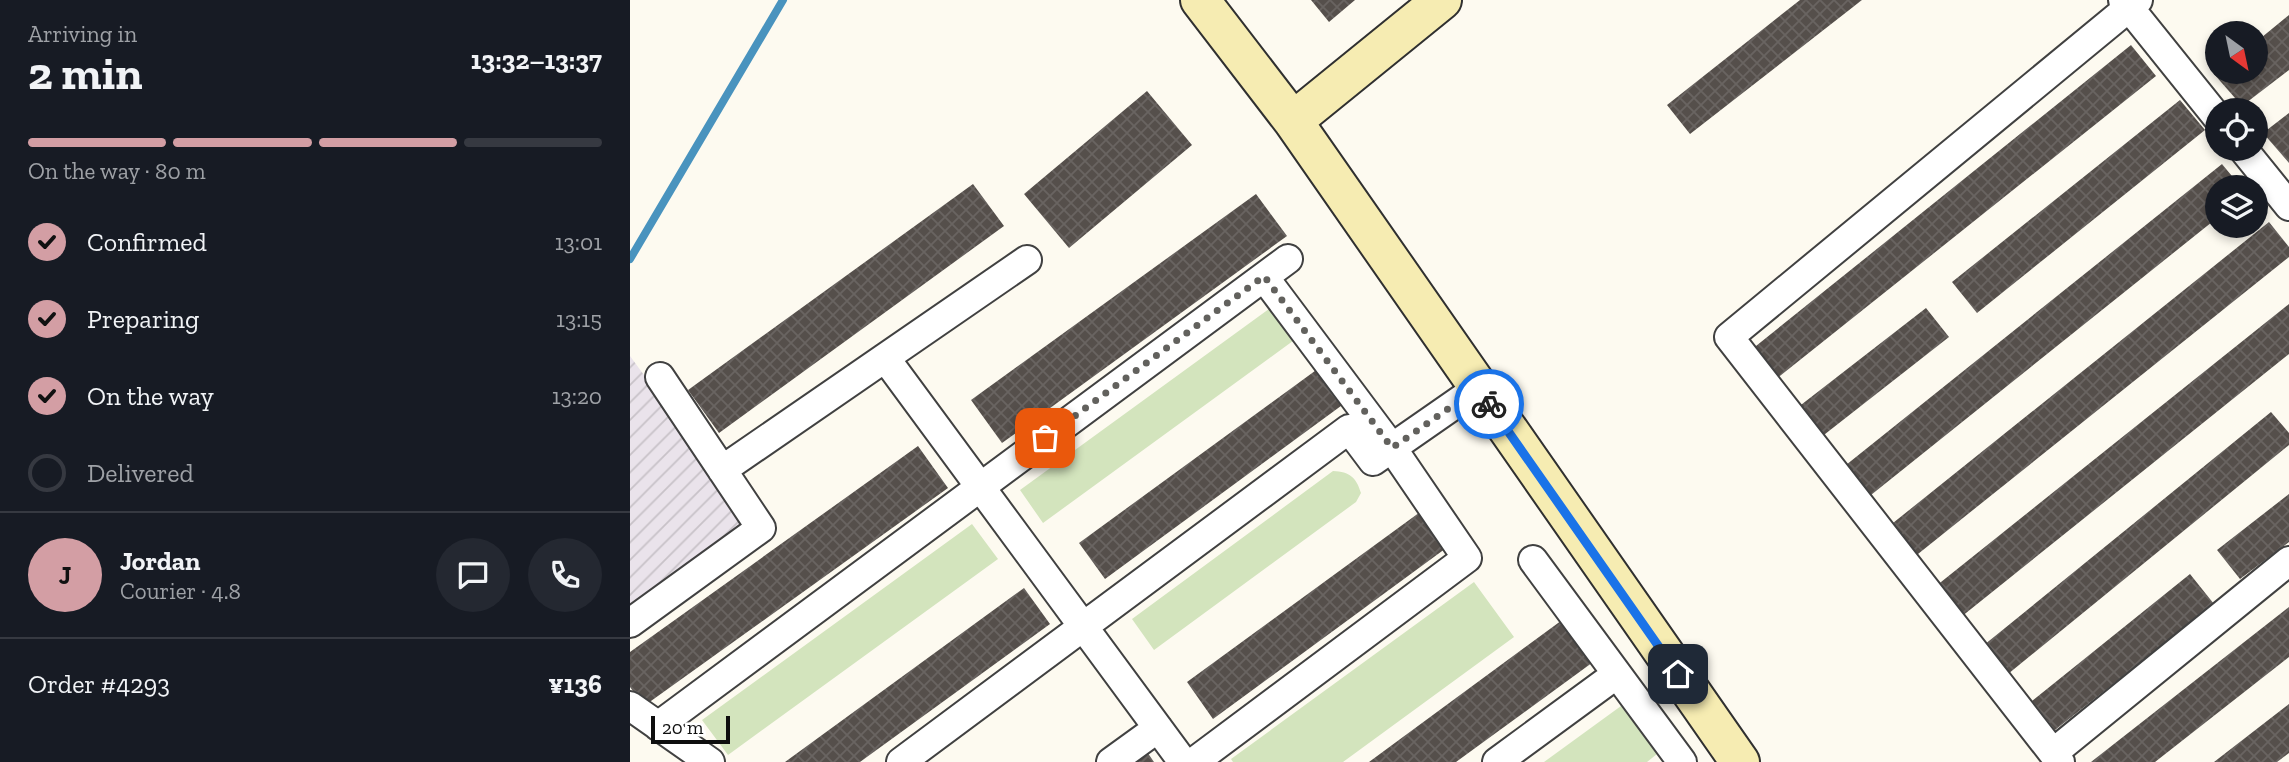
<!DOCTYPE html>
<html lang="en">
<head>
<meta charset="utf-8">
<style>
  :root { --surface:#171b24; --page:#242831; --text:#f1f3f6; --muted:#9ea1a6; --line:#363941; --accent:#d39ea4 }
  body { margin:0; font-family:"Zilla Slab",serif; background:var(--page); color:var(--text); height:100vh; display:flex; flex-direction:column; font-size:26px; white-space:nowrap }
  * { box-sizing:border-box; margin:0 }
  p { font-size:23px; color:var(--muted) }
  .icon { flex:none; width:38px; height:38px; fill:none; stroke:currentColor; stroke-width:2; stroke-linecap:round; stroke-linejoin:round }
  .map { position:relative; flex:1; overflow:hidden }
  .side { display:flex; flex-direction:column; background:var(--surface); width:630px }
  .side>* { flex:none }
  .needle { width:46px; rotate:147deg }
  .tools { position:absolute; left:1575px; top:21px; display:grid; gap:14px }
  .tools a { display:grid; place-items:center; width:63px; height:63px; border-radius:50%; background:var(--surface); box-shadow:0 4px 10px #0003; font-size:35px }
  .scale { position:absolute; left:21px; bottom:18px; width:79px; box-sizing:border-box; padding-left:7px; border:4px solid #0e0e0e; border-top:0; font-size:19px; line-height:24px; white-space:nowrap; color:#0e0e0e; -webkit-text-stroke:5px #fff; paint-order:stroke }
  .pin { position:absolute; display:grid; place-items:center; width:60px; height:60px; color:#fff; margin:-30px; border-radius:14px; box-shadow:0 4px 10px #0006 }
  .courier { position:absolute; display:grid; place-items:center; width:70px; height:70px; margin:-35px; border:5px solid #1a73e8; border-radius:50%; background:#fff; color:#222; box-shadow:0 2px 9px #0007 }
  .overview em { font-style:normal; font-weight:700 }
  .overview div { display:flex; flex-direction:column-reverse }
  .overview { display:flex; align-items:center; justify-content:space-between; height:119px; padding:0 28px }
  h1 { font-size:46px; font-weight:700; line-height:52px }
  .bar { display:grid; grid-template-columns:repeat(4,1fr); gap:10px 7px; align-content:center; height:84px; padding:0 28px }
  .bar i { height:9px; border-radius:5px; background:var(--line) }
  .bar .current { background:var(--accent) }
  .bar p { grid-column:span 4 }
  .line { display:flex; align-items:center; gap:18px; padding:0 28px; border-top:2px solid var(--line) }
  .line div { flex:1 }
  .round { display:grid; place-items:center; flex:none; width:74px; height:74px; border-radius:37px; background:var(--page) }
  ol { padding:0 28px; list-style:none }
  li { display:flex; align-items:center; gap:21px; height:77px }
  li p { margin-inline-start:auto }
  li .icon { padding:7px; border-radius:50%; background:var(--accent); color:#111; stroke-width:4 }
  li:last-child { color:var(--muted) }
  li i { width:38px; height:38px; border:4px solid var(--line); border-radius:50% }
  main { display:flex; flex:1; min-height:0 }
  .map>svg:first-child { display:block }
  .industrial { fill:url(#industrial-furrows) }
  .grass { fill:#d3e4bd }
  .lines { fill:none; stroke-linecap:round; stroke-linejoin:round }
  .stream { stroke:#4993be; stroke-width:8 }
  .building { fill:url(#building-cross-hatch) }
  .street-casing { stroke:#414141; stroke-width:32 }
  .secondary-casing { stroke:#303030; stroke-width:42 }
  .street { stroke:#fff; stroke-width:28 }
  .secondary { stroke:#f6ecb2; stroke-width:38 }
  .done { stroke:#62615d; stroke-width:7; stroke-dasharray:0 12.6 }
  .route { stroke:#1a73e8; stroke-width:9 }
</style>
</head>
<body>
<main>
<section class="side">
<div class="overview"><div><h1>2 min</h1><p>Arriving in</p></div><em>13:32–13:37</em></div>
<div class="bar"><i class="current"></i><i class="current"></i><i class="current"></i><i></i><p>On the way · 80 m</p></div>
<ol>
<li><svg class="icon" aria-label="check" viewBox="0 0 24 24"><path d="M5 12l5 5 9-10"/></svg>Confirmed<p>13:01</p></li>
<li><svg class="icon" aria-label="check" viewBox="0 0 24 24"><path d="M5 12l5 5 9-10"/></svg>Preparing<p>13:15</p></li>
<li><svg class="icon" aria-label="check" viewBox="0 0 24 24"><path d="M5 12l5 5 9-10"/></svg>On the way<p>13:20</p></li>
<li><i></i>Delivered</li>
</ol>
<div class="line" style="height:126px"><b class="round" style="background:var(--accent);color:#111">J</b><div><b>Jordan</b><p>Courier · 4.8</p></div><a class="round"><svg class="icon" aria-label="chat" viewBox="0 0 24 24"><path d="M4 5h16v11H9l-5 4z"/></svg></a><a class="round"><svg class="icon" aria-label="phone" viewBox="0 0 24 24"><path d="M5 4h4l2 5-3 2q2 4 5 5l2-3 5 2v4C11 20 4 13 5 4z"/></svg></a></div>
<div class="line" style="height:91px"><div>Order #4293</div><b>¥136</b></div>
</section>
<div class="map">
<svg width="1659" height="762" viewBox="0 0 1659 762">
  <defs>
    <pattern id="industrial-furrows" width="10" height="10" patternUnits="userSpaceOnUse" patternTransform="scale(1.75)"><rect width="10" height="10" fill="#eae3eb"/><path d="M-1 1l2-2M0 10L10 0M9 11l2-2" fill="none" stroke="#c8c2c8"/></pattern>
    <pattern id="building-cross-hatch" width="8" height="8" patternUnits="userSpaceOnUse" patternTransform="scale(1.75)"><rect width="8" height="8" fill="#554f4b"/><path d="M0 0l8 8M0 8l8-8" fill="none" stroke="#696461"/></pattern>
  </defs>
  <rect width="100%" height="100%" fill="#fdfaf0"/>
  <path class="industrial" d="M0 356 119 518 0 605Z"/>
  <path class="grass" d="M643 306 667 338 413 523 390 490Z
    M703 471C720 472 726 477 731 493L726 502 524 650 502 619Z
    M342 524 368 559 98 755 72 720Z
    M844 582 884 637 713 762H603L601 759Z
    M991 706 1027 754 1017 762H914Z"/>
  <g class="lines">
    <path class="stream" d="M0 259 153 0"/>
  </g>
  <path class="building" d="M681 0H725L699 22Z
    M1170 0H1232L1060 134 1037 105Z
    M1659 15V70L1612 106 1584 74 1626 72V42Z
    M1501 45 1526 76 1145 380 1121 350Z
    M517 91 562 145 439 248 394 194Z
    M1550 100 1575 130 1347 313 1322 282Z
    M1659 113V163L1633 133Z
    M1592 164 1611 187H1587V218L1236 499 1211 469Z
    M343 184 374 226 89 433 58 390Z
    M626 194 657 236 372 443 341 400Z
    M1639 222 1659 247V257L1283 558 1258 527Z
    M1659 304V354L1331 617 1306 586Z
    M1296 308 1319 337 1190 438 1167 408Z
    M689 368 715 403 475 579 449 543Z
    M1641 412 1659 433V445L1378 674 1354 645Z
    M288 446 318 488 14 706 0 687V652Z
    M1659 494V542L1610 579 1587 550Z
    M797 507 823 543 583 719 557 682Z
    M1560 574 1584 604 1425 730 1402 701Z
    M394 588 420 624 230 762H155Z
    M1659 607V657L1525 762H1461Z
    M939 615 970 657 826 762H739Z
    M1659 704V753L1647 762H1584Z
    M515 749 524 762H497Z"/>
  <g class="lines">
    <g class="street-casing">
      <path id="street" d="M1493 0 1587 117
        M1613 149 1659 206
        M256 359 553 762
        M92 470 397 260
        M903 560 1052 762
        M0 623 131 528 30 377
        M0 706 80 762
        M28 726 658 259
        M1423 753 1659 561
        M271 762 719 429 743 461 848 388
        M481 762 528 728
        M564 762 837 558 762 448 634 277
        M867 762 987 674
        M1430 762 1099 337 1508 0"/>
    </g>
    <g class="secondary-casing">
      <path id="secondary" d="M570 0 663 121 1110 762
        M663 121 812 0"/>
    </g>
    <use href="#street" class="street"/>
    <use href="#secondary" class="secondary"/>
  </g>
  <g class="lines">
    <path class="done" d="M415 438 634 276 762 448 848 388 859 404"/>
    <path class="route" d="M859 404 1048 674"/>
  </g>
</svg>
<div class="tools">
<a><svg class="needle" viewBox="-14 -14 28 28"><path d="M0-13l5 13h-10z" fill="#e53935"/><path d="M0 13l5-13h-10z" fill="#9ea1a6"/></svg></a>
<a><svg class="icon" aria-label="locate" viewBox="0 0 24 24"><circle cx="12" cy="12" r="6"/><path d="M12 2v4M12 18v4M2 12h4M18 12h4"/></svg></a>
<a><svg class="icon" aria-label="layers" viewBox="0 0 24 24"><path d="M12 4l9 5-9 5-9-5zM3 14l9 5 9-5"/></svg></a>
</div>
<div class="scale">20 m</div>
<div class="pin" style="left:415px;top:438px;background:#ea580c"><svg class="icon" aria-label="bag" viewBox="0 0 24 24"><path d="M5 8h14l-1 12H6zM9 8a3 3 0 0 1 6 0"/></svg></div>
<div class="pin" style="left:1048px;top:674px;background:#1f2937"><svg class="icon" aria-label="home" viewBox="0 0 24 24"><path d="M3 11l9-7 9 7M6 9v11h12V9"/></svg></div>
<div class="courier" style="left:859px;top:404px"><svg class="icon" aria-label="bike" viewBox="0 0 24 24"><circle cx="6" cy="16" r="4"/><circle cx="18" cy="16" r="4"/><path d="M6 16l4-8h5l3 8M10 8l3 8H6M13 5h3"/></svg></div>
</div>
</main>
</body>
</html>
